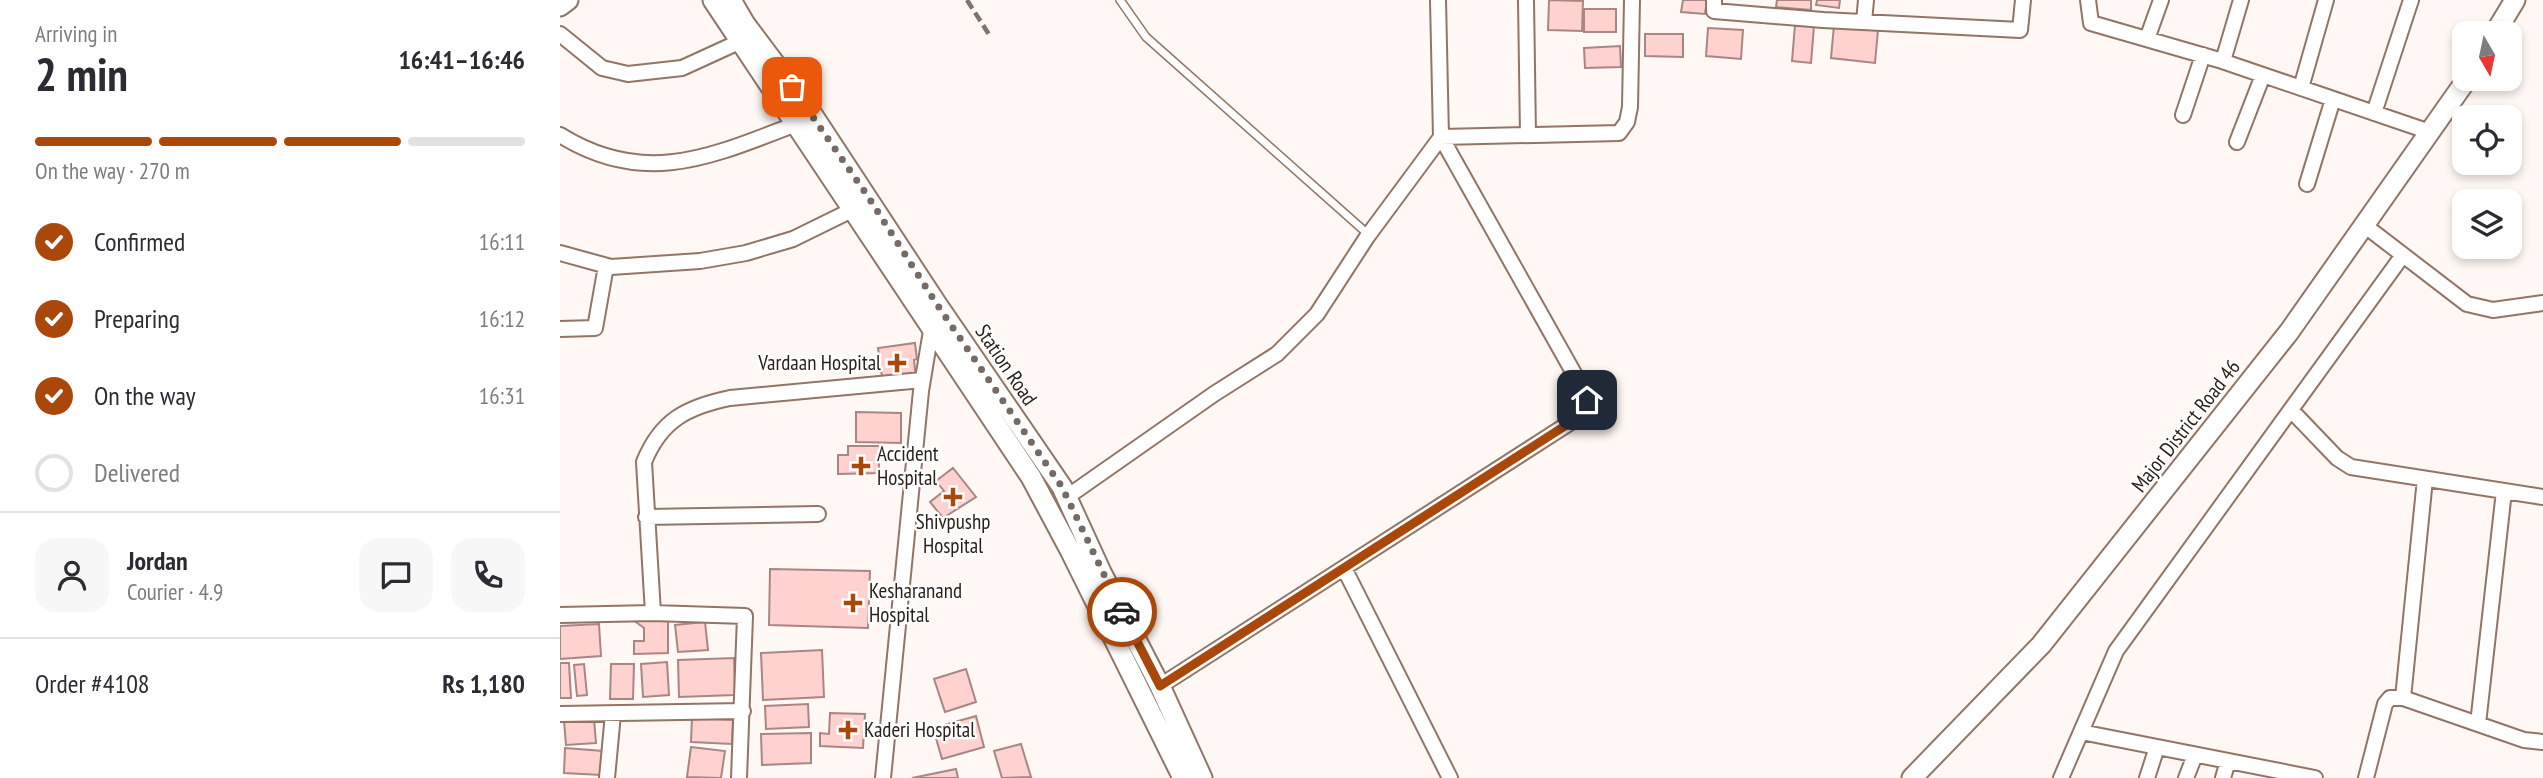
<!DOCTYPE html>
<html lang="en">
<head>
<meta charset="utf-8">
<style>
  :root { --surface:#fff; --page:#f7f7f7; --text:#2b2b33; --muted:#7c7c81; --line:#e1e1e2; --accent:#aa480b }
  body { margin:0; font-family:"PT Sans Narrow",sans-serif; background:var(--page); color:var(--text); height:100vh; display:flex; flex-direction:column; font-size:26px; white-space:nowrap }
  * { box-sizing:border-box; margin:0 }
  p { font-size:23px; color:var(--muted) }
  .icon { flex:none; width:38px; height:38px; fill:none; stroke:currentColor; stroke-width:2; stroke-linecap:round; stroke-linejoin:round }
  .map { position:relative; flex:1; overflow:hidden }
  .sheet { display:flex; flex-direction:column; background:var(--surface); width:560px }
  .sheet>* { flex:none }
  .needle { width:46px; rotate:171deg }
  .tools { position:absolute; left:1892px; top:21px; display:grid; gap:14px }
  .tools a { display:grid; place-items:center; width:70px; height:70px; border-radius:14px; background:var(--surface); box-shadow:0 4px 10px #0003; font-size:35px }
  .pin { position:absolute; display:grid; place-items:center; width:60px; height:60px; color:#fff; margin:-30px; border-radius:14px; box-shadow:0 4px 10px #0006 }
  .courier { position:absolute; display:grid; place-items:center; width:70px; height:70px; margin:-35px; border:5px solid #aa480b; border-radius:50%; background:#fff; color:#222; box-shadow:0 2px 9px #0007 }
  .summary em { font-style:normal; font-weight:600 }
  .summary div { display:flex; flex-direction:column-reverse }
  .summary { display:flex; align-items:center; justify-content:space-between; height:119px; padding:0 35px }
  h1 { font-size:46px; font-weight:600; line-height:52px }
  .bar { display:grid; grid-template-columns:repeat(4,1fr); gap:10px 7px; align-content:center; height:84px; padding:0 35px }
  .bar i { height:9px; border-radius:5px; background:var(--line) }
  .bar .current { background:var(--accent) }
  .bar p { grid-column:span 4 }
  .line { display:flex; align-items:center; gap:18px; padding:0 35px; border-top:2px solid var(--line) }
  .line div { flex:1 }
  .round { display:grid; place-items:center; flex:none; width:74px; height:74px; border-radius:21px; background:var(--page) }
  ol { padding:0 35px; list-style:none }
  li { display:flex; align-items:center; gap:21px; height:77px }
  li p { margin-inline-start:auto }
  li .icon { padding:7px; border-radius:50%; background:var(--accent); color:#fff; stroke-width:4 }
  li:last-child { color:var(--muted) }
  li i { width:38px; height:38px; border:4px solid var(--line); border-radius:50% }
  main { display:flex; flex:1; min-height:0 }
  .map>svg:first-child { display:block }
  .building { fill:#ffd1cf; stroke:#a98684; stroke-width:2 }
  .lines { fill:none; stroke-linecap:round; stroke-linejoin:round }
  .lane-casing { stroke:#927565; stroke-width:10 }
  .street-casing { stroke:#927565; stroke-width:18 }
  .secondary-casing { stroke:#927565; stroke-width:23 }
  .lane { stroke:#fff; stroke-width:7 }
  .street { stroke:#fff; stroke-width:14 }
  .secondary { stroke:#fff; stroke-width:19 }
  .rail { stroke:#7e746f; stroke-width:4.5; stroke-dasharray:10 5; stroke-linecap:butt }
  .done { stroke:#756a64; stroke-width:7; stroke-dasharray:0 12.6 }
  .route { stroke:#aa480b; stroke-width:9 }
  .poi-dot { fill:#aa480b; stroke:#fff; stroke-width:2.5 }
  .labels { text-anchor:middle; stroke-width:5; stroke-linejoin:round; paint-order:stroke }
  .poi-label { font-size:21px; fill:#2a1e17; stroke:#fff; text-anchor:start }
  .street-label { font-size:21px; fill:#2a1e17; stroke:#fff }
</style>
</head>
<body>
<main>
<section class="sheet">
<div class="summary"><div><h1>2 min</h1><p>Arriving in</p></div><em>16:41–16:46</em></div>
<div class="bar"><i class="current"></i><i class="current"></i><i class="current"></i><i></i><p>On the way · 270 m</p></div>
<ol>
<li><svg class="icon" aria-label="check" viewBox="0 0 24 24"><path d="M5 12l5 5 9-10"/></svg>Confirmed<p>16:11</p></li>
<li><svg class="icon" aria-label="check" viewBox="0 0 24 24"><path d="M5 12l5 5 9-10"/></svg>Preparing<p>16:12</p></li>
<li><svg class="icon" aria-label="check" viewBox="0 0 24 24"><path d="M5 12l5 5 9-10"/></svg>On the way<p>16:31</p></li>
<li><i></i>Delivered</li>
</ol>
<div class="line" style="height:126px"><a class="round"><svg class="icon" aria-label="person" viewBox="0 0 24 24"><circle cx="12" cy="8" r="4"/><path d="M4 21q1-7 8-7t8 7"/></svg></a><div><b>Jordan</b><p>Courier · 4.9</p></div><a class="round"><svg class="icon" aria-label="chat" viewBox="0 0 24 24"><path d="M4 5h16v11H9l-5 4z"/></svg></a><a class="round"><svg class="icon" aria-label="phone" viewBox="0 0 24 24"><path d="M5 4h4l2 5-3 2q2 4 5 5l2-3 5 2v4C11 20 4 13 5 4z"/></svg></a></div>
<div class="line" style="height:91px"><div>Order #4108</div><b>Rs 1,180</b></div>
</section>
<div class="map">
<svg width="1983" height="778" viewBox="0 0 1983 778">
  <rect width="100%" height="100%" fill="#fff8f4"/>
  <path class="building" d="M989 0 1023 1 1022 31 988 30Z
    M1123 0H1147L1145 14 1121 12Z
    M1217 0H1251V10L1216 7Z
    M1257 0H1280L1279 8 1256 5Z
    M1024 9H1056V32H1024Z
    M1235 25 1254 26 1251 63 1232 61Z
    M1274 25 1318 30 1315 63 1271 58Z
    M1148 28 1183 30 1181 59 1146 56Z
    M1085 34H1123V57L1085 56Z
    M1060 46 1061 67 1025 68 1024 48Z
    M355 343 357 359 354 360 356 379 323 384 318 348Z
    M296 412 341 413V443L296 442Z
    M288 446H319V473L278 474V455H288Z
    M393 468 416 497 383 518 370 502 384 491 376 481Z
    M210 569 310 571 308 628 209 625Z
    M108 619V653L74 654V641H84V628L73 620Z
    M145 622 148 650 118 652 115 625Z
    M39 624 41 656 0 659V626Z
    M262 650 264 697 203 700 201 653Z
    M174 658 175 695 119 697 118 660Z
    M107 662 109 695 83 697 81 664Z
    M0 663H9L11 698H0Z
    M24 664 27 695 17 696 14 665Z
    M51 664H74L73 699H50Z
    M406 669 416 702 385 712 374 679Z
    M248 704 249 727 206 729 205 706Z
    M270 713 305 714 303 748 260 746V733L269 734Z
    M416 716 424 747 382 759 373 728Z
    M132 718 173 720 172 744 131 742Z
    M34 719 36 743 6 745 4 721Z
    M251 733V763L202 765 201 734Z
    M461 744 471 777 442 778 434 751Z
    M131 747 165 751 161 778 127 777Z
    M5 748 43 751 41 775 4 773Z
    M396 769 398 778H352Z"/>
  <g class="lines">
    <g class="lane-casing">
      <path id="lane" d="M560 0 586 37 809 235"/>
    </g>
    <g class="street-casing">
      <path id="street" d="M966 0 968 135
        M1154 0V11L1263 20 1460 30 1463 0
        M1528 0 1531 23 1659 60 1870 132
        M1304 22 1306 0
        M0 34 42 68 68 74 122 68 181 41
        M1587 39 1601 0
        M1663 61 1681 0
        M1741 88 1766 0
        M1814 113 1851 0
        M1623 115 1643 55
        M0 135C85 188 152 156 236 124
        M1677 142 1703 75
        M1747 184 1773 99
        M1804 225 1907 304 1933 310 1983 303
        M0 253 51 267 140 261 186 253 233 239 292 210
        M0 329 35 328 46 266
        M1731 410 1777 458 1791 467 1983 497
        M507 497 654 394 717 354 757 314 807 237 881 137 878 0
        M86 517 258 514
        M784 568 890 778
        M93 613 84 462C101 420 127 407 170 398L362 380
        M0 615 93 613 185 616 179 778
        M600 686 1022 415 1026 408 1025 393 881 137 1059 133 1067 122 1070 107 1072 0
        M1843 698 1865 479
        M0 714 183 711
        M1918 724 1944 491
        M1521 732 1755 778
        M47 778 53 714
        M323 778 361 391 372 325
        M1501 778 1556 651 1843 255
        M1587 778 1597 747
        M1626 778 1635 755
        M1663 778 1668 761
        M1806 778 1825 704 1830 698H1843L1964 740 1983 742"/>
    </g>
    <g class="secondary-casing">
      <path id="secondary" d="M153 0 471 477 510 550 623 778
        M171 0 185 24 248 108 376 303 502 487 541 572 600 686 642 778
        M0 6 8 0
        M1935 33 1955 0
        M1352 778 1481 645 1729 332 1907 79"/>
    </g>
    <use href="#lane" class="lane"/>
    <use href="#street" class="street"/>
    <use href="#secondary" class="secondary"/>
    <path class="rail" d="M407 0 430 36"/>
  </g>
  <g class="lines">
    <path class="done" d="M232 87 307 195 376 303 502 487 562 612"/>
    <path class="route" d="M562 612 600 686 1022 415 1027 400"/>
  </g>
  <g class="poi-dot">
    <path d="M333.5 352.5h7v7h7v7h-7v7h-7v-7h-7v-7h7z"/>
    <path d="M297.5 455.5h7v7h7v7h-7v7h-7v-7h-7v-7h7z"/>
    <path d="M389.5 486.5h7v7h7v7h-7v7h-7v-7h-7v-7h7z"/>
    <path d="M289.5 592.5h7v7h7v7h-7v7h-7v-7h-7v-7h7z"/>
    <path d="M284.5 719.5h7v7h7v7h-7v7h-7v-7h-7v-7h7z"/>
  </g>
  <g class="labels">
    <g class="poi-label">
      <text x="321" y="370" text-anchor="end">Vardaan Hospital</text>
      <text x="317" y="461">Accident<tspan x="317" dy="24">Hospital</tspan></text>
      <text x="393" y="529" text-anchor="middle">Shivpushp<tspan x="393" dy="24">Hospital</tspan></text>
      <text x="309" y="598">Kesharanand<tspan x="309" dy="24">Hospital</tspan></text>
      <text x="304" y="737">Kaderi Hospital</text>
    </g>
    <g class="street-label">
      <text transform="translate(446 365) rotate(56)" y="7">Station Road</text>
      <text transform="translate(1626 426) rotate(-52)" y="7">Major District Road 46</text>
    </g>
  </g>
</svg>
<div class="tools">
<a><svg class="needle" viewBox="-14 -14 28 28"><path d="M0-13l5 13h-10z" fill="#e53935"/><path d="M0 13l5-13h-10z" fill="#7c7c81"/></svg></a>
<a><svg class="icon" aria-label="locate" viewBox="0 0 24 24"><circle cx="12" cy="12" r="6"/><path d="M12 2v4M12 18v4M2 12h4M18 12h4"/></svg></a>
<a><svg class="icon" aria-label="layers" viewBox="0 0 24 24"><path d="M12 4l9 5-9 5-9-5zM3 14l9 5 9-5"/></svg></a>
</div>
<div class="pin" style="left:232px;top:87px;background:#ea580c"><svg class="icon" aria-label="bag" viewBox="0 0 24 24"><path d="M5 8h14l-1 12H6zM9 8a3 3 0 0 1 6 0"/></svg></div>
<div class="pin" style="left:1027px;top:400px;background:#1f2937"><svg class="icon" aria-label="home" viewBox="0 0 24 24"><path d="M3 11l9-7 9 7M6 9v11h12V9"/></svg></div>
<div class="courier" style="left:562px;top:612px"><svg class="icon" aria-label="car" viewBox="0 0 24 24"><path d="M5 17H2v-5l4-1 3-4h7l3 4 3 1v5h-3M9 17h6M6 11h13"/><circle cx="7" cy="17" r="2"/><circle cx="17" cy="17" r="2"/></svg></div>
</div>
</main>
</body>
</html>
